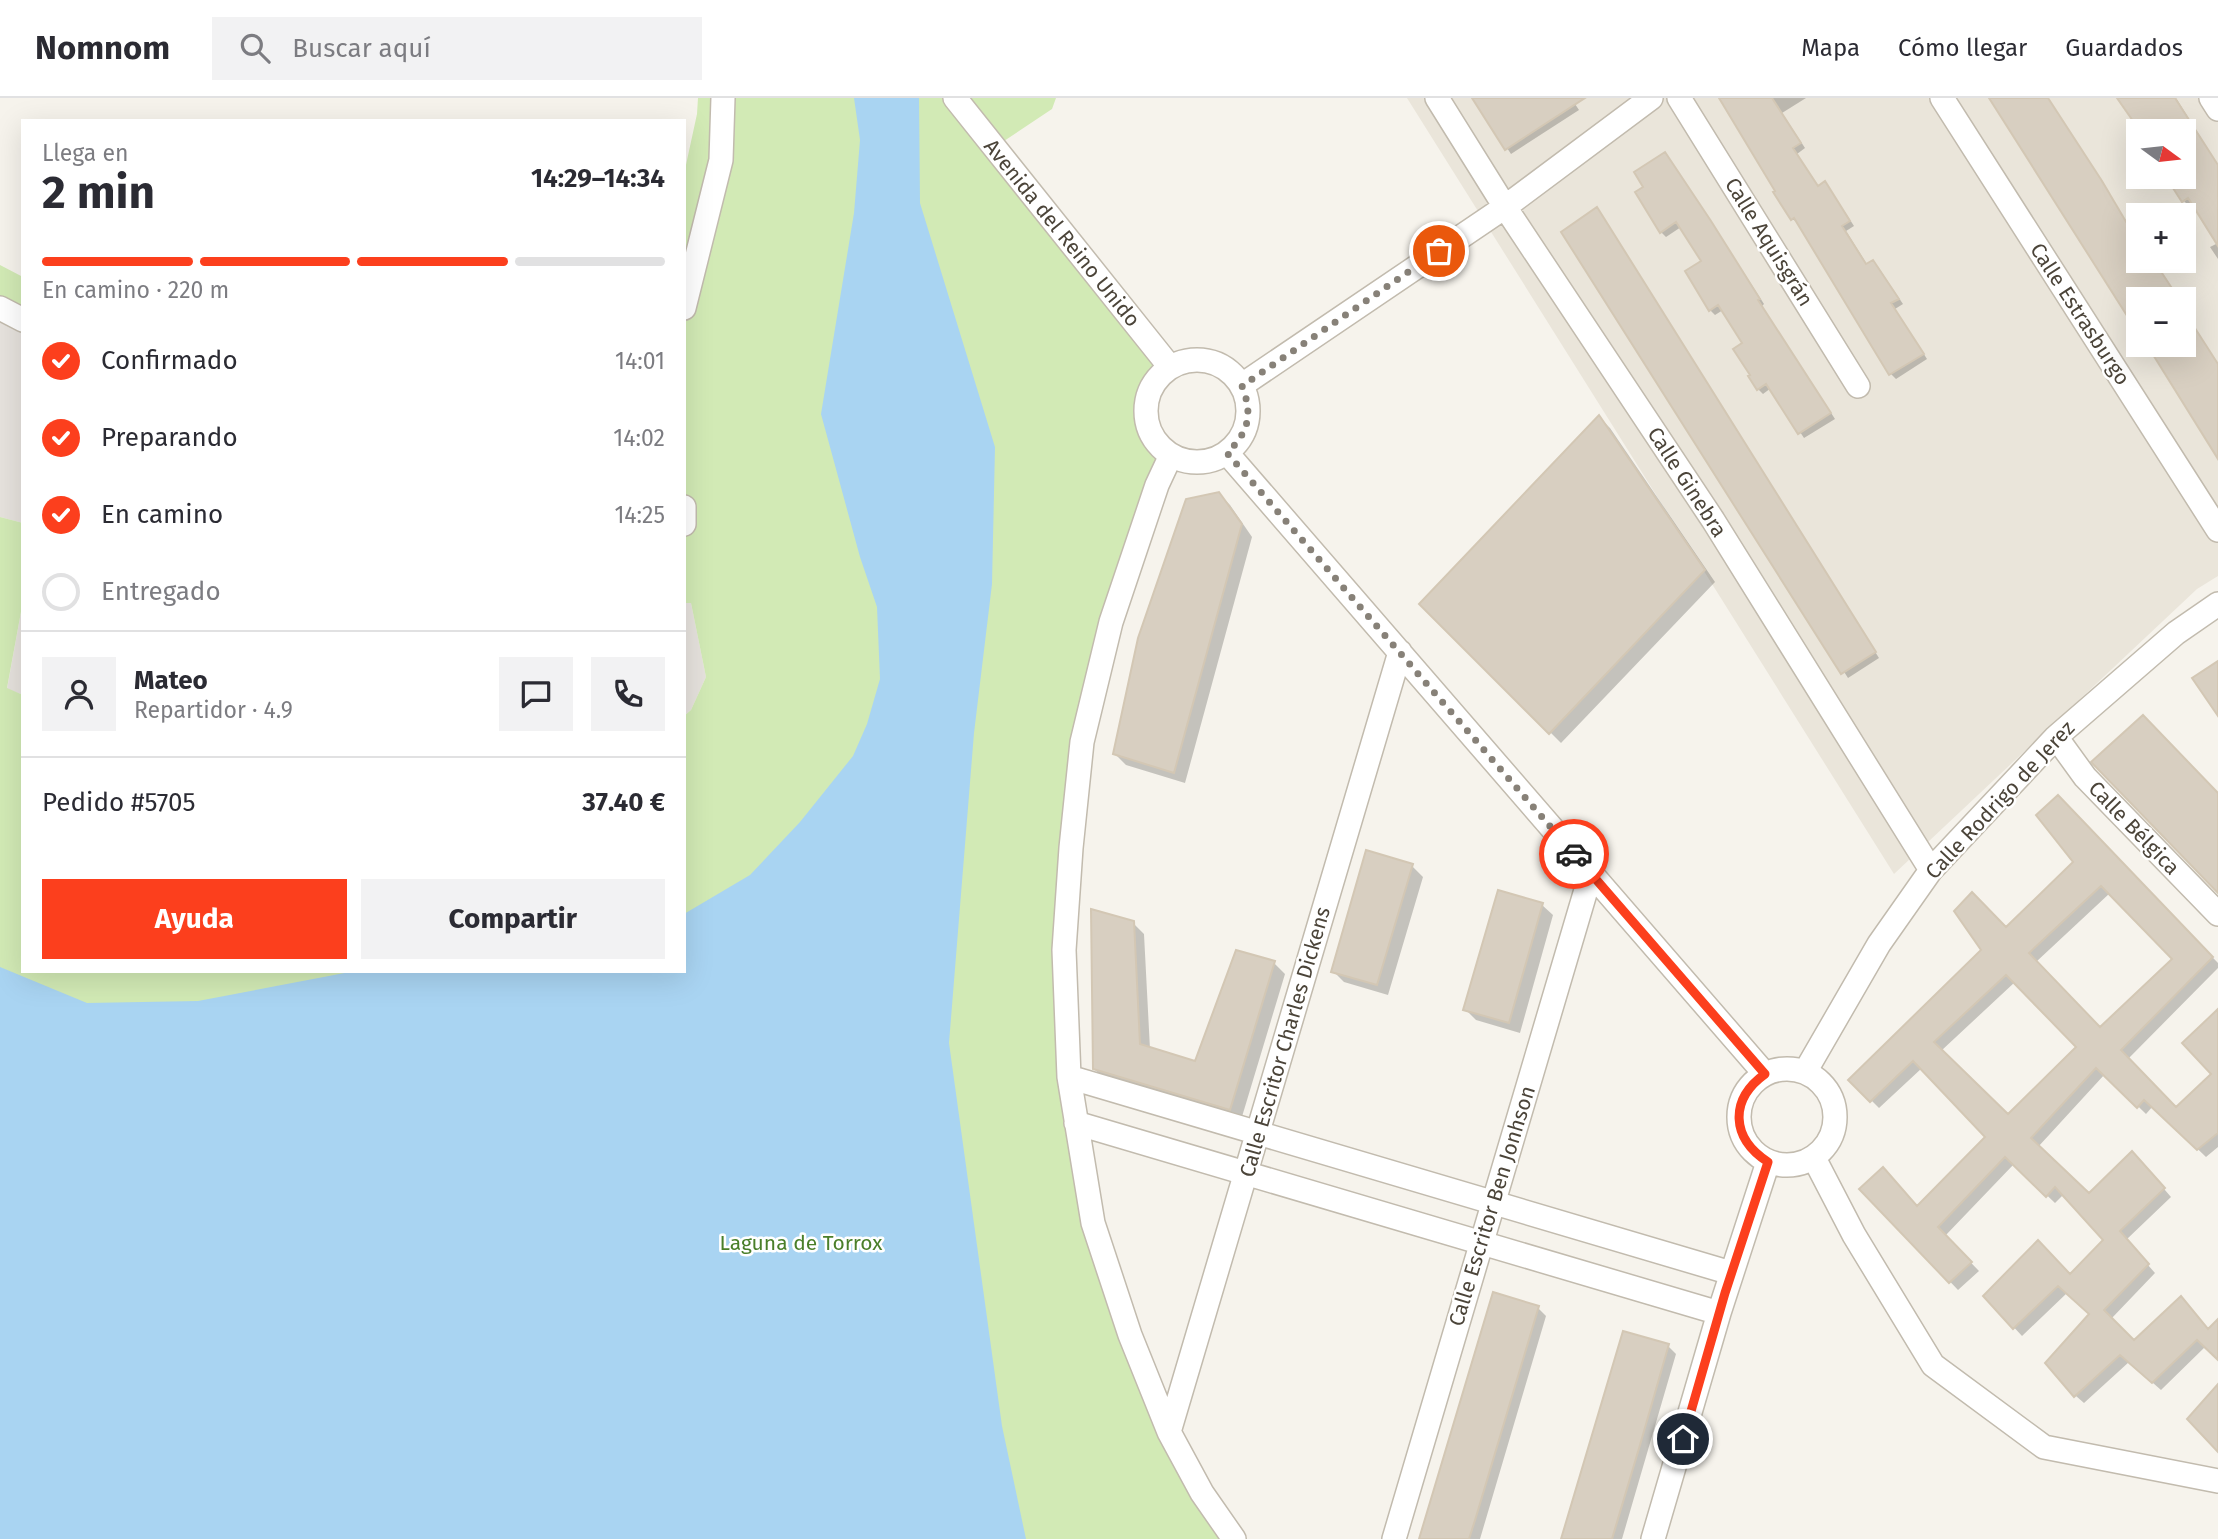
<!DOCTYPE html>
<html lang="es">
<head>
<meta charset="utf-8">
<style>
  :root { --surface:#fff; --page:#f2f2f3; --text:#2b2b33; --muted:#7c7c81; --line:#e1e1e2; --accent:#fc3f1d }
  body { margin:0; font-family:"Fira Sans",sans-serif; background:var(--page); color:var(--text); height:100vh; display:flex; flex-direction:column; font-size:26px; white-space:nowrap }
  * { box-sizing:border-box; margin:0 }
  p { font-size:23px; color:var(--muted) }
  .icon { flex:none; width:38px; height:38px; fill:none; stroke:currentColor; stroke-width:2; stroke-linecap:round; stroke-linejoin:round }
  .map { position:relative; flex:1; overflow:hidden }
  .side { position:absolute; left:21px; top:21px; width:665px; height:854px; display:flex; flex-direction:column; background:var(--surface); border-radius:0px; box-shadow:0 7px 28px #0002 }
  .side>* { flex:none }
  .needle { width:46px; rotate:105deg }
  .controls { position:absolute; left:2126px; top:21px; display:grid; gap:14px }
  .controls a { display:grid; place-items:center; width:70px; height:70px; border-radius:0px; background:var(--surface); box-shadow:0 7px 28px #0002; font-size:35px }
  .pin { position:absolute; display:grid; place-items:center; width:60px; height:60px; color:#fff; margin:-30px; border:4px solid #fff; border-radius:50%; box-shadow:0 2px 7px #0007 }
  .courier { position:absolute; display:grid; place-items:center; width:70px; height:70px; margin:-35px; border:5px solid #fc3f1d; border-radius:50%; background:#fff; color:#222; box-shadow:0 2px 9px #0007 }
  .summary em { font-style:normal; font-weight:700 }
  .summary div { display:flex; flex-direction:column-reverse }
  .summary { display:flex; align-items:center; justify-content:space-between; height:119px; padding:0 21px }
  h1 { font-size:46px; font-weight:700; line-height:52px }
  .bar { display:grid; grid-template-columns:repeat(4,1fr); gap:10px 7px; align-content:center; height:84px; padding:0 21px }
  .bar i { height:9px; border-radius:5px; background:var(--line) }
  .bar .active { background:var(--accent) }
  .bar p { grid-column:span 4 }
  .line { display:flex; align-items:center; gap:18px; padding:0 21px; border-top:2px solid var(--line) }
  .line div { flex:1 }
  .round { display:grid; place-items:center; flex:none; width:74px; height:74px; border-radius:0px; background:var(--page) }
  ol { padding:0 21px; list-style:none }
  li { display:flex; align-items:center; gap:21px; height:77px }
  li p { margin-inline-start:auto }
  li .icon { padding:7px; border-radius:50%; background:var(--accent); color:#fff; stroke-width:4 }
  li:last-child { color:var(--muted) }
  li i { width:38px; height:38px; border:4px solid var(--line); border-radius:50% }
  .cta { display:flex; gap:14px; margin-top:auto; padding:14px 21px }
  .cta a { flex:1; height:80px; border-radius:0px; background:var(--accent); color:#fff; font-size:28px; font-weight:700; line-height:80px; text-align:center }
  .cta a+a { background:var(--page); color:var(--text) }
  header { display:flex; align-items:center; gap:42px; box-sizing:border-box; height:98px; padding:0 35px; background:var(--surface); border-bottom:2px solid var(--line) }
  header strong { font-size:33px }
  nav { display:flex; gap:38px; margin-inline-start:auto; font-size:24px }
  .search { width:490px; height:63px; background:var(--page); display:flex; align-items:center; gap:18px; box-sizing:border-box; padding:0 24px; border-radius:0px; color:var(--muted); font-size:26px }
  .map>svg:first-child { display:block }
  .residential { fill:#eae5da; fill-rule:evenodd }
  .industrial { fill:#e6e2dd }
  .green { fill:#d2eab5 }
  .water { fill:#a9d4f2 }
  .shadow { fill:#0003; fill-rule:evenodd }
  .building { fill:#d8cfc1; stroke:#d3c7b4; stroke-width:2; fill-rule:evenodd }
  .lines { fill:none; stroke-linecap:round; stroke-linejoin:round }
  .minor-casing { stroke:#c2bbae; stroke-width:26 }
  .minor { stroke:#fff; stroke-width:23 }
  .done { stroke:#878178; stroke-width:7; stroke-dasharray:0 12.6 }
  .route { stroke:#fc3f1d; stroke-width:9 }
  .labels { text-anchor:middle; stroke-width:5; stroke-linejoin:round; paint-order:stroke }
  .street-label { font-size:21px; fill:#4b4439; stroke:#fff }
  .park-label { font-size:21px; fill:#4a7f2a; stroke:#fff }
</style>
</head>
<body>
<header>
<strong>Nomnom</strong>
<div class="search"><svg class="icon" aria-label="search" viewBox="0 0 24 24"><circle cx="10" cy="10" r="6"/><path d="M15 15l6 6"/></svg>Buscar aquí</div>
<nav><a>Mapa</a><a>Cómo llegar</a><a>Guardados</a></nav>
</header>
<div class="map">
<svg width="2218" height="1441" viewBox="0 0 2218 1441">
  <rect width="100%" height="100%" fill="#f6f3ec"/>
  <path class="residential" d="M1407 0H2218V478L2197 491 1894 776ZM2138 33H2184V79H2138ZM2138 117H2184V163H2138ZM2138 201H2184V247H2138Z"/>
  <path class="industrial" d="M0 208 23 220V425L0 419Z
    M23 503V597L7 591Z
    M684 505H691L706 579 691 612 684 618Z"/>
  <path class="green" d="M698 0H1056L1052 11 998 47 1168 267C1140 302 1150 327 1171 362L1084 644 1069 976 1097 1126 1165 1331 1237 1441H0V419L23 425V503L7 590 23 597V873H684V618L691 612 706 579 691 505H684V76L697 16Z
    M0 167 23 179V220L0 208Z"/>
  <path class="water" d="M854 0H919L920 105 995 349 992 486 974 635 949 945 1002 1328 1026 1441H0V869L87 905 198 903 355 873H684V816L750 777 800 724 853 658 867 626 880 581 877 509 860 459 821 316 854 115 860 42Z"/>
  <path class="shadow" d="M1474 0H1571L1579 12 1511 56Z
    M1722 0H1806L1782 15 1805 50 1797 56 1819 89 1825 86 1830 91 1854 128 1846 133 1868 168 1873 164 1878 169 1903 206 1895 211 1927 261 1896 281 1891 276 1799 125 1792 121Z
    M1991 0H2048L2138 143V163H2153L2179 201H2138V232Z
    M2119 0H2176L2218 67V161L2210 149 2218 145 2193 105 2189 108 2184 103 2169 79H2184V33H2142Z
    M1670 62 1715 130 1764 206 1762 208 1835 321 1804 340 1771 290 1763 296 1758 291 1745 245 1723 212 1715 217 1710 212 1703 163 1681 129 1666 139 1661 134 1645 90Z
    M1602 117 1879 560 1848 580 1564 135Z
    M1599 319 1610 330 1715 484 1561 645 1422 506Z
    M1219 396 1230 407 1252 439 1185 685 1126 667 1115 656Z
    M2058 699 2218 865V870L2128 961 2176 1012 2213 976 2218 914V1049L2206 1059 2153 1008 2146 1016 2105 976 2038 1049 2089 1097 2140 1063 2171 1099 2126 1142 2155 1175 2111 1221 2134 1245 2208 1233 2218 1223V1260L2206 1248 2161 1292 2129 1264 2084 1305 2076 1298 2091 1217 2067 1195 2022 1238 1985 1198 2070 1179 2106 1142 2064 1096 2055 1105 2014 1066 1945 1138 1979 1173 1958 1192 1862 1091 1917 1110 1987 1039 1922 970 1879 1010 1851 982 2076 765ZM2110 795 2175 861 2100 931 2036 864ZM2015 884 2078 949 2008 1019 1941 953Z
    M1412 768 1423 779 1388 897 1344 884 1333 873Z
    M1542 807 1553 817 1520 935 1476 922 1465 911Z
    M1133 825 1144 836 1150 951 1196 966 1274 865 1285 876 1241 1022 1106 982 1094 971Z
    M1538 1210 1546 1218 1480 1441H1422Z
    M1668 1248 1676 1256 1622 1441H1563Z"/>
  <path class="building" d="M1472 0H1585L1505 52Z
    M1719 0H1772L1801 45 1793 50 1818 88 1825 83 1850 123 1842 128 1866 166 1873 162 1899 201 1891 205 1924 256 1889 277 1794 120 1791 122 1773 94 1775 93Z
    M1989 0H2048L2102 83 2138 144V163H2154L2179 201H2138V235Z
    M2117 0H2175L2218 67V148L2188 100 2182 104 2166 79H2184V33H2140Z
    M1665 54 1711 123 1760 201 1758 202 1831 315 1798 336 1766 286 1757 292 1748 278 1750 277 1733 251 1742 245 1718 207 1709 213 1685 173 1701 163 1676 124 1660 135 1635 94 1643 89 1634 74Z
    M1597 109 1876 554 1841 576 1561 134Z
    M2184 213 2218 266V361L2147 247H2184Z
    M1599 317 1705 472 1549 636 1419 506Z
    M1219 394 1242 426 1174 675 1113 656 1138 540 1186 401Z
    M2218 563V618L2192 580Z
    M2143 617 2218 695V795L2091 664Z
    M2058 697 2213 859 2121 952 2176 1009 2211 976 2182 945 2218 911V1035L2197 1052 2144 1002 2137 1010 2096 970 2031 1040 2089 1095 2132 1053 2165 1090 2120 1133 2149 1166 2104 1212 2134 1242 2181 1198 2208 1231 2218 1221V1262L2197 1242 2152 1285 2120 1257 2074 1299 2045 1265 2089 1216 2058 1188 2013 1231 1983 1198 2038 1142 2070 1176 2103 1142 2055 1089 2046 1099 2005 1059 1938 1129 1972 1164 1949 1185 1859 1091 1883 1069 1917 1108 1985 1039 1913 963 1870 1004 1848 982 1981 852 1954 813 1972 794 2006 829 2073 764 2036 717ZM2101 788 2172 861 2100 929 2029 855ZM2006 877 2076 949 2008 1016 1934 944Z
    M1366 752 1413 766 1377 887 1331 874Z
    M1498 792 1543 805 1509 925 1463 912Z
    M1091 811 1134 823 1140 946 1195 963 1236 852 1275 863 1230 1012 1093 971Z
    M1493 1194 1539 1208 1476 1419 1469 1441H1419Z
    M1623 1233 1669 1246 1640 1347 1612 1441H1561Z
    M2218 1286V1354L2187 1321Z"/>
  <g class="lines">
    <g class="minor-casing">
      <path id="minor" d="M955 0 1170 269
        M1437 0 1505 109 1713 422 1931 772
        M1679 0 1858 288
        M1942 0 2218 432
        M2211 0 2218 11
        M0 210 23 222
        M684 210 721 62 723 0
        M1146 313a51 51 0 1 1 102 0a51 51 0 1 1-102 0Z
        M1242 287 1505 109 1651 0
        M1227 355 1765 976
        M1171 357 1157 387 1111 524 1082 644 1071 750 1064 852 1069 979 1093 1125 1130 1237 1169 1334 1202 1395 1234 1441
        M684 409V426
        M2056 639 2085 679 2218 816
        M1739 1019a48 48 0 1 1 96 0a48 48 0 1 1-96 0Z
        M1805 974 1879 846 1931 772 2056 639 2176 535 2218 506
        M1069 979 1731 1175
        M1076 1025 1719 1215
        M1814 1060 1854 1137 1933 1267 2044 1349 2218 1383
        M1169 1334 1400 554
        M1394 1441 1591 775
        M1653 1441 1719 1215 1768 1064"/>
    </g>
    <use href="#minor" class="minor"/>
  </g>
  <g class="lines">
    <path class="done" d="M1439 153 1242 288C1253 316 1249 334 1227 355L1574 756"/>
    <path class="route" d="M1574 756 1765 976C1729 1002 1731 1040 1768 1064L1725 1195 1683 1341"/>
  </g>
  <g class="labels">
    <g class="street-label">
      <text transform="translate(1062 135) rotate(51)" y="7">Avenida del Reino Unido</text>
      <text transform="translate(1769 144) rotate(58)" y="7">Calle Aquisgrán</text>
      <text transform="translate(2080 216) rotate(57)" y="7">Calle Estrasburgo</text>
      <text transform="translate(1687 384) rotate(57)" y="7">Calle Ginebra</text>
      <text transform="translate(2000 702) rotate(-47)" y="7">Calle Rodrigo de Jerez</text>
      <text transform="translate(2134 730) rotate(46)" y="7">Calle Bélgica</text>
      <text transform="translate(1285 944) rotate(-74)" y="7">Calle Escritor Charles Dickens</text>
      <text transform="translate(1492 1108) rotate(-73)" y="7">Calle Escritor Ben Jonhson</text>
    </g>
    <g class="park-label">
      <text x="801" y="1152">Laguna de Torrox</text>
    </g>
  </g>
</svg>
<div class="controls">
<a><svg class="needle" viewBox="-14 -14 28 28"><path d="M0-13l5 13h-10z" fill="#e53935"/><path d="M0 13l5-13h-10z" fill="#7c7c81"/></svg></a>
<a>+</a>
<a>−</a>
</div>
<div class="pin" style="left:1439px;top:153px;background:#ea580c"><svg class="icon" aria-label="bag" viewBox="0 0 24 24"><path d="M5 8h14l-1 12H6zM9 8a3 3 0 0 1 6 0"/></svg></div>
<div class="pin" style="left:1683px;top:1341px;background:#1f2937"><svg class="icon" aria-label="home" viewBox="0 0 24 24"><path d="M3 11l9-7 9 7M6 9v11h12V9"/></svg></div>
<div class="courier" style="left:1574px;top:756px"><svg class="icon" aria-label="car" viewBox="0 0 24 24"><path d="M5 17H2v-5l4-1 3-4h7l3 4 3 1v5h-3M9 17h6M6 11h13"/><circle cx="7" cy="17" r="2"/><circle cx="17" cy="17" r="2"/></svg></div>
<section class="side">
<div class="summary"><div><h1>2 min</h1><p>Llega en</p></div><em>14:29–14:34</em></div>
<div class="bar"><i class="active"></i><i class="active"></i><i class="active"></i><i></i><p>En camino · 220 m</p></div>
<ol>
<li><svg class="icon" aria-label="check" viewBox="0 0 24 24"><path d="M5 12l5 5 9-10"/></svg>Confirmado<p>14:01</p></li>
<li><svg class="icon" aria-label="check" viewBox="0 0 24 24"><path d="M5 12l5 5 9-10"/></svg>Preparando<p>14:02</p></li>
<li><svg class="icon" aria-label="check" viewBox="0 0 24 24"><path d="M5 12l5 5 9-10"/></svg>En camino<p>14:25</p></li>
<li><i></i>Entregado</li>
</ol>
<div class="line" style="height:126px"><a class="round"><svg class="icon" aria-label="person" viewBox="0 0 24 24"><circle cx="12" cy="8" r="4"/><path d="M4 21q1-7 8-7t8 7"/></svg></a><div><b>Mateo</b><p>Repartidor · 4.9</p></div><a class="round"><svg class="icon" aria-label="chat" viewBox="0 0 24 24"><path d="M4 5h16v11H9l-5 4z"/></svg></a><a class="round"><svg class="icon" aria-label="phone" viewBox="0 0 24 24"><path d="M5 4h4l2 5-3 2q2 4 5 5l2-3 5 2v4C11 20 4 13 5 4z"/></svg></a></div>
<div class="line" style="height:91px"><div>Pedido #5705</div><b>37.40 €</b></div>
<div class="cta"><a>Ayuda</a><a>Compartir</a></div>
</section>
</div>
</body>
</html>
